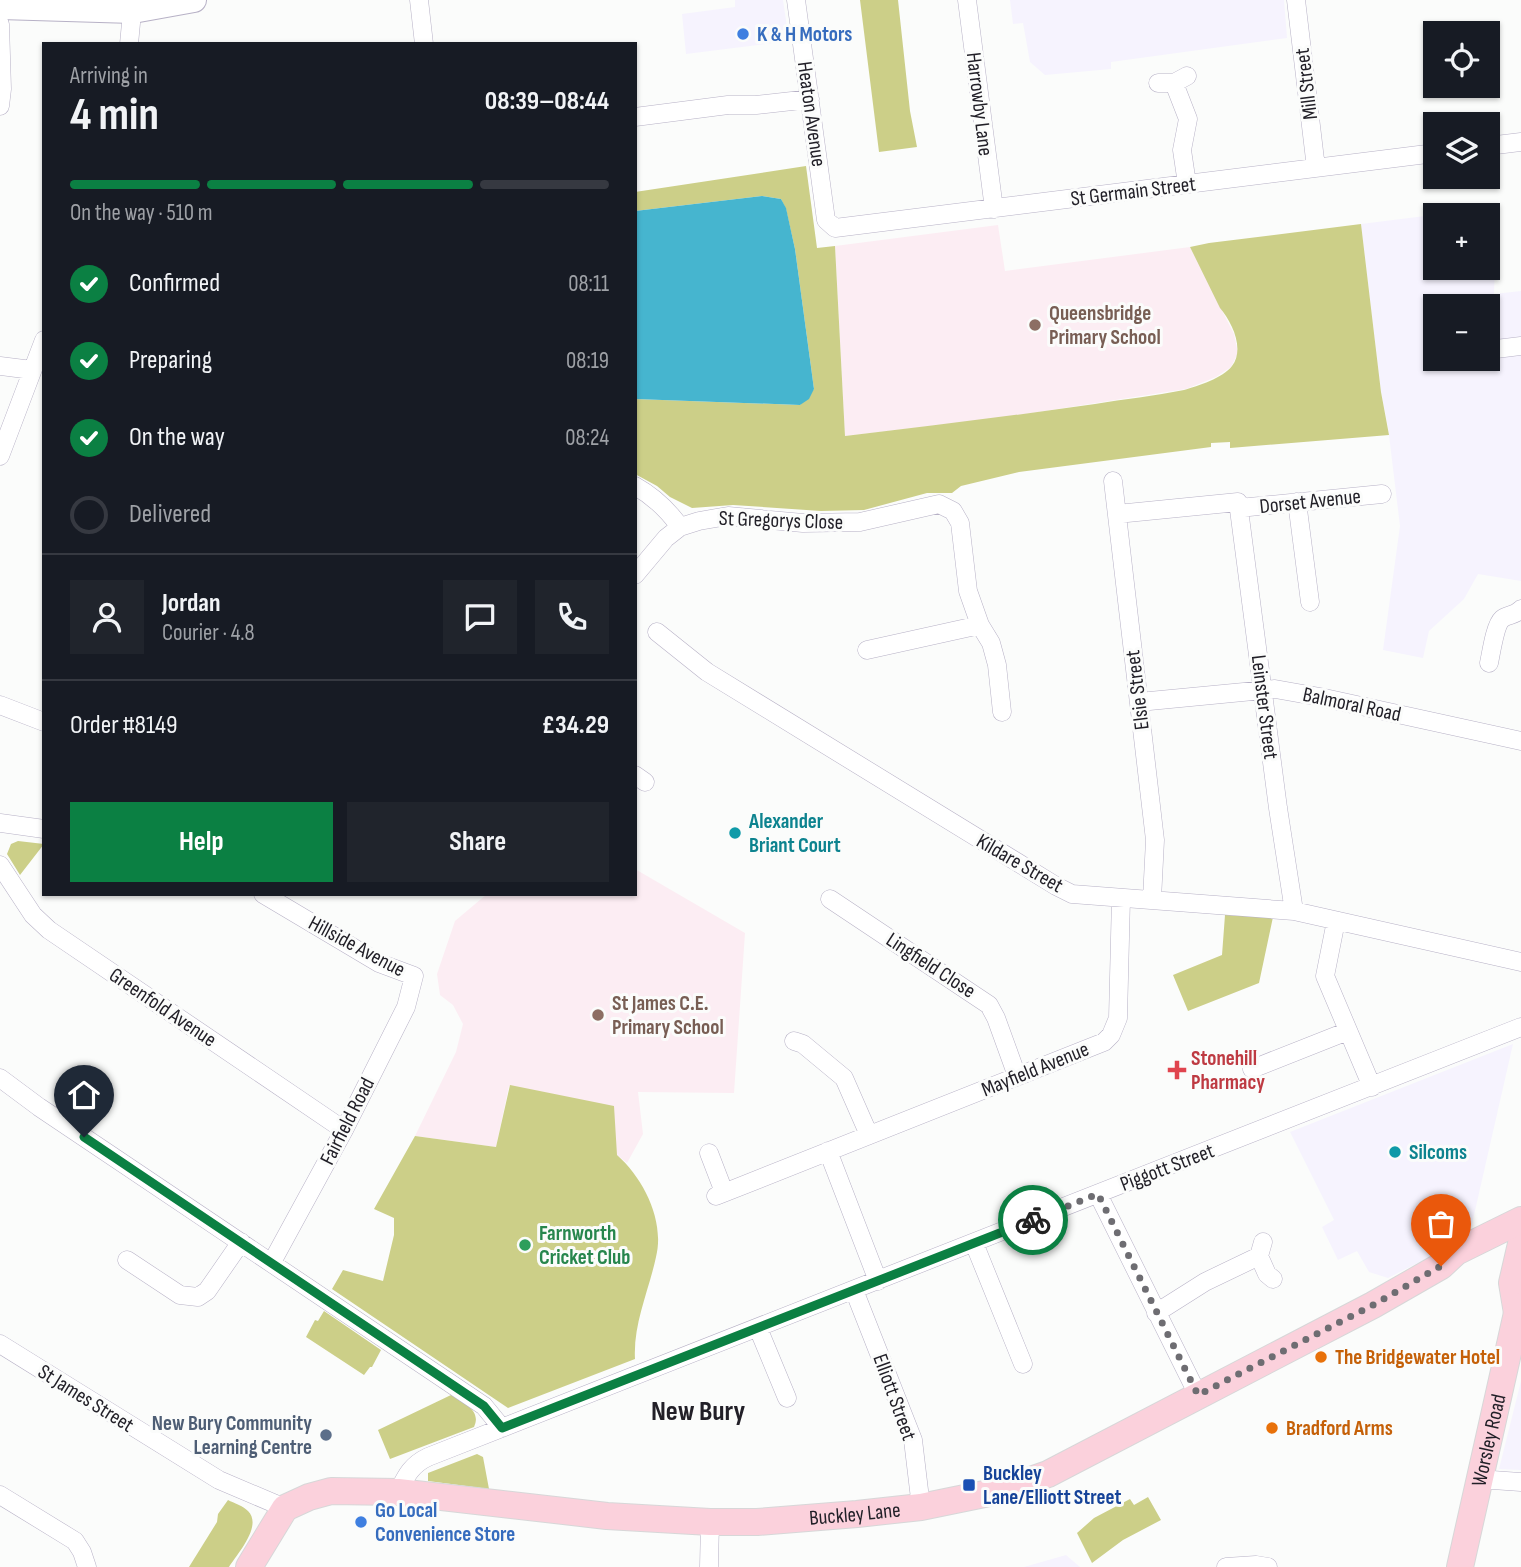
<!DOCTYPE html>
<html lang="en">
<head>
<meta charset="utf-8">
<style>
  :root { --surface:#171b24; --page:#20242c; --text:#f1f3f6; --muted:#9ea1a6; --line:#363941; --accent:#0b8043 }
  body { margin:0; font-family:"Sofia Sans Condensed",sans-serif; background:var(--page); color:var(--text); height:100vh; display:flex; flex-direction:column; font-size:26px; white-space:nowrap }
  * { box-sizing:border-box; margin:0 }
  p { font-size:23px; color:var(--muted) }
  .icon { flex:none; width:38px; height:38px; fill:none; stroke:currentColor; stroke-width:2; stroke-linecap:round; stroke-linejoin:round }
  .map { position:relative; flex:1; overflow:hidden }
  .sheet { position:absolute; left:42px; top:42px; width:595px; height:854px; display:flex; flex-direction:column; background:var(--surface); border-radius:0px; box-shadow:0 2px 5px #0004 }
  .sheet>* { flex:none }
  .buttons { position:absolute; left:1423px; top:21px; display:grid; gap:14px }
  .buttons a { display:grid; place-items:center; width:77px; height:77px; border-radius:0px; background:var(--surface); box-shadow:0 2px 5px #0004; font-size:35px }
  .pin { position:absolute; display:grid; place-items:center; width:60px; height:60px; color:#fff; margin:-72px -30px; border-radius:50% 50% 50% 0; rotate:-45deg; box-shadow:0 0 7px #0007 }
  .pin .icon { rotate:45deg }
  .courier { position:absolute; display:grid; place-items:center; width:70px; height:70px; margin:-35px; border:5px solid #0b8043; border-radius:50%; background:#fff; color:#222; box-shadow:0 2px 9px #0007 }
  .summary em { font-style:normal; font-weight:700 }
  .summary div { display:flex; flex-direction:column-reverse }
  .summary { display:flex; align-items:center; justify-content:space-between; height:119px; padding:0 28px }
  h1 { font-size:46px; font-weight:700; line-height:52px }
  .bar { display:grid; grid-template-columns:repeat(4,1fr); gap:10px 7px; align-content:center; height:84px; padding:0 28px }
  .bar i { height:9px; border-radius:5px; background:var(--line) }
  .bar .active { background:var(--accent) }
  .bar p { grid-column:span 4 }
  .line { display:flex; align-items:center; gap:18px; padding:0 28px; border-top:2px solid var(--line) }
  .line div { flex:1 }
  .round { display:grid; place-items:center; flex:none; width:74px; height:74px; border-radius:0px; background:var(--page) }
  ol { padding:0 28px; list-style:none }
  li { display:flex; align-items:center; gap:21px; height:77px }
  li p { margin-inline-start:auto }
  li .icon { padding:7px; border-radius:50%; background:var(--accent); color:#fff; stroke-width:4 }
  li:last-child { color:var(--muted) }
  li i { width:38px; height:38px; border:4px solid var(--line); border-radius:50% }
  .cta { display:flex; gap:14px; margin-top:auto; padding:14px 28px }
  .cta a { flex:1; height:80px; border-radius:0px; background:var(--accent); color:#fff; font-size:28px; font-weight:700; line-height:80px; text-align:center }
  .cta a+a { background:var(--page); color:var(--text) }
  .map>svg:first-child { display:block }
  .built { fill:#f6f3fe; fill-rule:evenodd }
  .education { fill:#fcedf3 }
  .green { fill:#cccf88 }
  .water { fill:#46b5cf }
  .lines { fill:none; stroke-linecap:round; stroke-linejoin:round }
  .street-casing { stroke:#b7b1c6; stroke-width:19 }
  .secondary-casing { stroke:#b7b1c6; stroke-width:26 }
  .primary-casing { stroke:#d7d7d8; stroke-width:28 }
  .street { stroke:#fff; stroke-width:18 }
  .secondary { stroke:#fff; stroke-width:24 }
  .primary { stroke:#fbd1dc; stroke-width:26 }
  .done { stroke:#6e6d72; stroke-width:7; stroke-dasharray:0 12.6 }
  .route { stroke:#0b8043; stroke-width:9 }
  .shop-dot { fill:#3f7fe0; stroke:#fbfcfb; stroke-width:2.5 }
  .education-dot { fill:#8d6e63; stroke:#fbfcfb; stroke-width:2.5 }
  .culture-dot { fill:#0f9aa8; stroke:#fbfcfb; stroke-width:2.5 }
  .health-dot { fill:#e0444e; stroke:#fbfcfb; stroke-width:2.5 }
  .leisure-dot { fill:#2e9e5b; stroke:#fbfcfb; stroke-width:2.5 }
  .food-dot { fill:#e8710a; stroke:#fbfcfb; stroke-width:2.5 }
  .service-dot { fill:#5c6f8a; stroke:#fbfcfb; stroke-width:2.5 }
  .transit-dot { fill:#1a4fb4; stroke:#fbfcfb; stroke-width:2.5 }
  .labels { text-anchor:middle; stroke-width:6; stroke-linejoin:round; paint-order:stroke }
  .shop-label { font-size:21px; font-weight:bold; fill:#366cbe; stroke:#fbfcfb; text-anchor:start }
  .street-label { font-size:21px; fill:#222028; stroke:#fbfcfb }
  .education-label { font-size:21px; font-weight:bold; fill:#785e54; stroke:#fbfcfb; text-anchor:start }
  .culture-label { font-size:21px; font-weight:bold; fill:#0d838f; stroke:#fbfcfb; text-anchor:start }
  .health-label { font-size:21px; font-weight:bold; fill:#be3a42; stroke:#fbfcfb; text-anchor:start }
  .leisure-label { font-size:21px; font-weight:bold; fill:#27864d; stroke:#fbfcfb; text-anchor:start }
  .food-label { font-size:21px; font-weight:bold; fill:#c56008; stroke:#fbfcfb; text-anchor:start }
  .service-label { font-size:21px; font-weight:bold; fill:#4e5e75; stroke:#fbfcfb; text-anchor:end }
  .transit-label { font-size:21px; font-weight:bold; fill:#164399; stroke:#fbfcfb; text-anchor:start }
  .district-label { font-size:28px; font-weight:bold; fill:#222028; stroke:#fbfcfb }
</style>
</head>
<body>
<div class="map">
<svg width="1521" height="1567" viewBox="0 0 1521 1567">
  <rect width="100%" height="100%" fill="#fbfcfb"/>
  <path class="built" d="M735 0H783L789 41 686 54 682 14 735 7Z
    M1010 0H1284L1287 38 1111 62V69L1045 75 1030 62 1023 23 1013 24Z
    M1497 207 1494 294 1521 291V581L1478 574 1464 599 1429 631 1423 658 1383 650 1400 526 1388 427 1381 392 1361 224ZM1435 215H1488V268H1435ZM1435 306H1488V359H1435Z
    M1513 1044 1469 1237 1388 1278 1369 1272 1357 1251 1338 1260 1322 1227 1334 1220 1290 1132Z
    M1521 1381V1470L1499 1469Z
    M1066 1555 1080 1567H1024Z"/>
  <path class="education" d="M998 225 1005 271 1190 247 1234 334 1238 353 1231 367 1216 377 1186 389 1000 418 845 436 835 246Z
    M635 869 745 933 734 1093 638 1092 643 1134 627 1163 617 1155 509 1086 496 1147 415 1136 456 1052 463 1024 453 1005 440 995 437 974 455 921 487 894H635Z"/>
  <path class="green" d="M860 0H898L910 111 917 147 879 152Z
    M806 166 817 248 835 246 845 436C929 426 1012 416 1095 404 1124 399 1155 396 1184 390 1198 386 1223 378 1232 366 1245 349 1232 322 1220 308L1190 247 1209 243 1361 224 1381 392 1389 435 1230 448V442L1211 443V447L1019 472 961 486 952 493H927L864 510 821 511 733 505 692 508 670 497 657 486 635 474V399L800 405 814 389 795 249 786 209 781 199 762 196 635 211V192Z
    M18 841 44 844 20 875 7 854 11 844Z
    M1225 915 1273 917 1259 983 1188 1011 1173 975 1222 955Z
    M510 1085 614 1106 617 1155C644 1179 665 1221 656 1257 649 1290 633 1324 635 1359L508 1408 332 1289 343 1270 383 1281 394 1235V1218L374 1209 415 1136 496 1147Z
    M324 1311 381 1350 372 1367H370L364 1375 306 1337 315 1320 318 1321Z
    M451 1395C463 1403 482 1410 474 1427L390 1459 378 1430Z
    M477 1454 483 1457 489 1489 428 1481V1473Z
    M1148 1497 1161 1520 1123 1540 1092 1563 1077 1533 1094 1518 1130 1499 1134 1505Z
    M228 1500C234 1503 243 1506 248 1511 263 1526 237 1554 229 1567H189L217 1522 218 1514Z"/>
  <path class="water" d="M762 196 781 199 786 208 795 249 814 389 809 399 800 405 635 399V211Z"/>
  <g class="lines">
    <g class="street-casing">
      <path id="street" d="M419 0 424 44
        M796 0 826 220 835 228 1435 153
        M967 0 994 209
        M1296 0 1316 168
        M0 24 2 89 0 106
        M129 44 133 2
        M1158 83H1174L1187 76
        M1174 83 1188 119 1182 150 1187 184
        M635 117 728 105H756L810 99
        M1488 146 1521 142
        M1488 350 1521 346
        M0 366 32 370
        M0 456 44 340
        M1113 481 1155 840 1152 899
        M635 486C653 496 668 510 680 527
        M1297 502 1310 602
        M1239 508 1382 494
        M1117 514 1238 502 1278 808 1294 911
        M635 575 666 538 680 527 699 521 728 516 803 523 860 522 939 504 953 511 960 523 968 591 980 625 991 643 997 665 1002 712
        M657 632 707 672 1056 886 1072 894 1294 911 1521 962
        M867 650 980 625
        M1489 663C1491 654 1495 625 1502 619 1508 614 1515 616 1521 609
        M1139 702 1275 689 1320 697 1521 741
        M0 705 44 722
        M635 775 645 782
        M0 823 44 829
        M0 865 33 915 49 930 344 1130
        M263 894 379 963 414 976 406 1007 344 1130 272 1262
        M830 899 989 1005 996 1018 1017 1076
        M1336 921 1325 976 1372 1087
        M794 1041 803 1044 844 1078 869 1135
        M1252 1069 1348 1031
        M0 1078 39 1107 484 1406 502 1428
        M828 1151 878 1281
        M709 1153 724 1192
        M1098 1194 1198 1395
        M716 1196 1104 1042 1111 1035 1118 1018 1121 898
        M1263 1242 1259 1256 1267 1274 1273 1279
        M974 1243 1023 1364
        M127 1260 180 1295 198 1297 207 1291 241 1242
        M854 1290 913 1440 921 1507
        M1156 1313 1205 1282 1259 1256
        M758 1328 787 1398
        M0 1344 219 1480 285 1508
        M1478 1479 1521 1482
        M398 1492C406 1476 411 1465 428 1457L1521 1027
        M0 1495 75 1541 82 1552 87 1567
        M709 1567 710 1522
        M1226 1567 1256 1565 1268 1567"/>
    </g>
    <g class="secondary-casing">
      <path id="secondary" d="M0 7 133 11 194 0"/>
    </g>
    <g class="primary-casing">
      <g id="primary">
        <path d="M1517 1313 1512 1283 1521 1244"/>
        <path id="s1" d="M249 1567 285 1508 309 1497 331 1491 398 1492 607 1516 710 1522H757L857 1514 921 1507 999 1491 1048 1474 1373 1305 1441 1266 1456 1252 1521 1220"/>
        <path id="s2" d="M1460 1567 1517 1313 1521 1306"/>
      </g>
    </g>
    <use href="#street" class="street"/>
    <use href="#secondary" class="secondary"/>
    <use href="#primary" class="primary"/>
  </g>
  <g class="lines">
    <path class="done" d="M1033 1220 1098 1194 1198 1395 1373 1305 1441 1266"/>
    <path class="route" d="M84 1137 484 1406 502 1428 1033 1220"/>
  </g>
  <g class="shop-dot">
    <circle cx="743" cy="34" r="7"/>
    <circle cx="361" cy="1522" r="7"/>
  </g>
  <g class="education-dot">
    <circle cx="1035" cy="325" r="7"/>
    <circle cx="598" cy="1015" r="7"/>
  </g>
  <g class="culture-dot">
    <circle cx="735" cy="833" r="7"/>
    <circle cx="1395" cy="1152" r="7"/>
  </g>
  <path class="health-dot" d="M1173.5 1059.5h7v7h7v7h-7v7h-7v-7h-7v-7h7z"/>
  <circle class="leisure-dot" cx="525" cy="1245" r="7"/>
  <g class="food-dot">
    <circle cx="1321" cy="1357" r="7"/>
    <circle cx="1272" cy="1428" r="7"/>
  </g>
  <circle class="service-dot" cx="326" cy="1435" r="7"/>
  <rect class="transit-dot" x="962" y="1478" width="14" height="14" rx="3.5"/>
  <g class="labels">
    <g class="shop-label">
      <text x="757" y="41">K &amp; H Motors</text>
      <text x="375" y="1517">Go Local<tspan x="375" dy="24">Convenience Store</tspan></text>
    </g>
    <g class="street-label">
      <text transform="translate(1306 84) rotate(-97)" y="7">Mill Street</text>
      <text transform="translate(980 104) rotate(83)" y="7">Harrowby Lane</text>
      <text transform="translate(812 114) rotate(82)" y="7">Heaton Avenue</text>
      <text transform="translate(1133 191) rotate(-7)" y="7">St Germain Street</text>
      <text transform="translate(1310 501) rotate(-6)" y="7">Dorset Avenue</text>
      <text transform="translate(781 520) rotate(2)" y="7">St Gregorys Close</text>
      <text transform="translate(1137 690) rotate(-97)" y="7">Elsie Street</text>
      <text transform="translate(1352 704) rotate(12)" y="7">Balmoral Road</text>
      <text transform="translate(1265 707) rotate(83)" y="7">Leinster Street</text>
      <text transform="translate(1020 863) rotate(30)" y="7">Kildare Street</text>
      <text transform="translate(357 946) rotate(28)" y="7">Hillside Avenue</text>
      <text transform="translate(931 965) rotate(33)" y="7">Lingfield Close</text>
      <text transform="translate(163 1007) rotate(34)" y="7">Greenfold Avenue</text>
      <text transform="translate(1035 1069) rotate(-22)" y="7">Mayfield Avenue</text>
      <text transform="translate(347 1121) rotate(-63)" y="7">Fairfield Road</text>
      <text transform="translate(1167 1167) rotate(-21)" y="7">Piggott Street</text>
      <text transform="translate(895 1397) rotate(70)" y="7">Elliott Street</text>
      <text transform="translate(86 1398) rotate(32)" y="7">St James Street</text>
      <text dy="7" stroke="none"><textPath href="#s2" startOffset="130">Worsley Road</textPath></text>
      <text dy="7" stroke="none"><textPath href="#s1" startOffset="644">Buckley Lane</textPath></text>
    </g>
    <g class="education-label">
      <text x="1049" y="320">Queensbridge<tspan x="1049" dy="24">Primary School</tspan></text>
      <text x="612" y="1010">St James C.E.<tspan x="612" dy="24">Primary School</tspan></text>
    </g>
    <g class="culture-label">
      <text x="749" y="828">Alexander<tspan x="749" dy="24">Briant Court</tspan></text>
      <text x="1409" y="1159">Silcoms</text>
    </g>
    <g class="health-label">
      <text x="1191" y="1065">Stonehill<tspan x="1191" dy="24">Pharmacy</tspan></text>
    </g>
    <g class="leisure-label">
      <text x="539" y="1240">Farnworth<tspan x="539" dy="24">Cricket Club</tspan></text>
    </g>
    <g class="food-label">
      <text x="1335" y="1364">The Bridgewater Hotel</text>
      <text x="1286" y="1435">Bradford Arms</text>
    </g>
    <g class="service-label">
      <text x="312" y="1430">New Bury Community<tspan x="312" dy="24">Learning Centre</tspan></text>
    </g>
    <g class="transit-label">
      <text x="983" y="1480">Buckley<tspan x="983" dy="24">Lane/Elliott Street</tspan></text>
    </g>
    <g class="district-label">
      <text x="698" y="1420">New Bury</text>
    </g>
  </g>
</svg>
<div class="buttons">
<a><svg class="icon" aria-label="locate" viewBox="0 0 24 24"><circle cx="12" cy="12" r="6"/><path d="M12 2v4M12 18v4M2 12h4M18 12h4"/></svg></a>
<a><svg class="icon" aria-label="layers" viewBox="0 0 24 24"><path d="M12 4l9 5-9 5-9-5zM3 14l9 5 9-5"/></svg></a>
<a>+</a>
<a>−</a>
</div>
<div class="pin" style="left:1441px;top:1266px;background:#ea580c"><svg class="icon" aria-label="bag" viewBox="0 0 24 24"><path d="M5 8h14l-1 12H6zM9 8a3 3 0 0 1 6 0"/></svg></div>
<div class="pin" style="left:84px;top:1137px;background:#1f2937"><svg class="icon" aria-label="home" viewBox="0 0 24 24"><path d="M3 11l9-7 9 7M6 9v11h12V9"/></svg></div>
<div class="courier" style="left:1033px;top:1220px"><svg class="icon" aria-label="bike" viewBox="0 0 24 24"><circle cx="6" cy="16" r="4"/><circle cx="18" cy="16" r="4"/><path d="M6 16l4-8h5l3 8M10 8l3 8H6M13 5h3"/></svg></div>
<section class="sheet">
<div class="summary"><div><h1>4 min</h1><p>Arriving in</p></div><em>08:39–08:44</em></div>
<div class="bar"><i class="active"></i><i class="active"></i><i class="active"></i><i></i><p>On the way · 510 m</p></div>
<ol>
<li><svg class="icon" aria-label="check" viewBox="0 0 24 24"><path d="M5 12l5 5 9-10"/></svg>Confirmed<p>08:11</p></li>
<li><svg class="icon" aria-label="check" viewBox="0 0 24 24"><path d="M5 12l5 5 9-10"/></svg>Preparing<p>08:19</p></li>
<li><svg class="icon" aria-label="check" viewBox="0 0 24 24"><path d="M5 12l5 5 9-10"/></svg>On the way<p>08:24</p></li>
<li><i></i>Delivered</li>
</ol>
<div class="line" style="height:126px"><a class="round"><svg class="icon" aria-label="person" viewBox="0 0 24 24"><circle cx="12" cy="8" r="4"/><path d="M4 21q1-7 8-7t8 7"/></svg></a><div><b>Jordan</b><p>Courier · 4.8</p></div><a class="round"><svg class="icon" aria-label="chat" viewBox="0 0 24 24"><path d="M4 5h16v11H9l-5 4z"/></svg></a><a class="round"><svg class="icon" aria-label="phone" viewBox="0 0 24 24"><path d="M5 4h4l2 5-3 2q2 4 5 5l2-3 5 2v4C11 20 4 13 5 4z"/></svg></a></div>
<div class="line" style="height:91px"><div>Order #8149</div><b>£34.29</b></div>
<div class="cta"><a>Help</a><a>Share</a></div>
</section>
</div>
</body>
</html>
